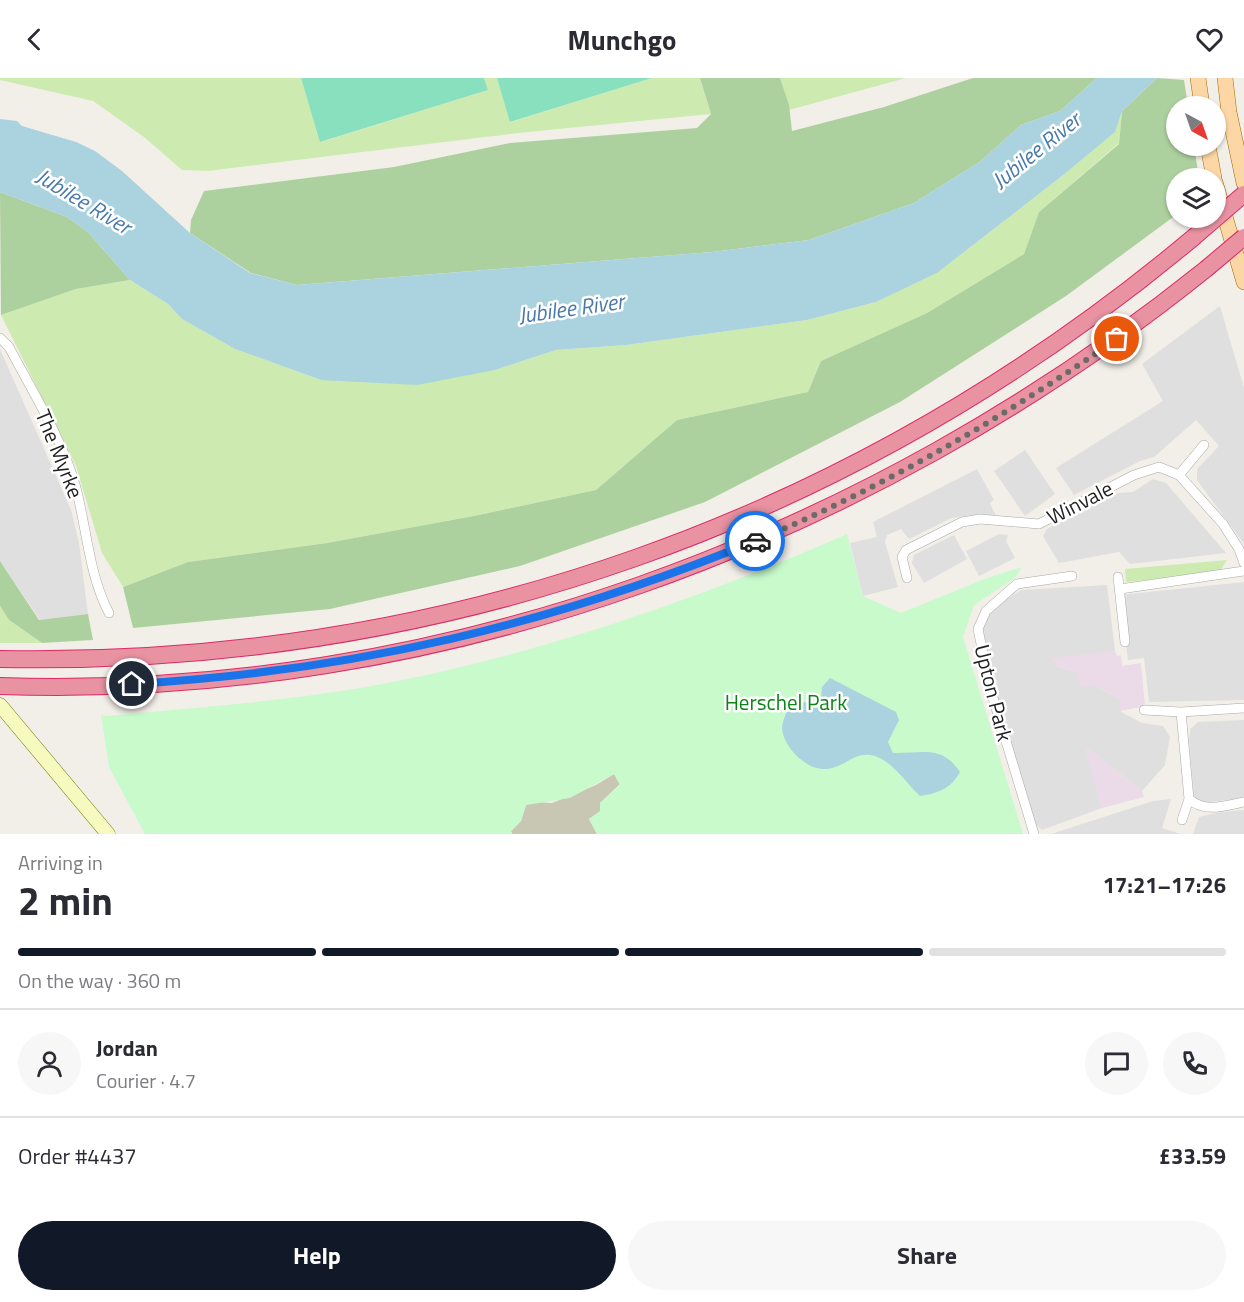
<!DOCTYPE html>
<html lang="en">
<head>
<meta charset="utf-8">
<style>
  :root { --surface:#fff; --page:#f7f7f7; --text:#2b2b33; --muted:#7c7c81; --line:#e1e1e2; --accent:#111827 }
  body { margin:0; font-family:"Titillium Web",sans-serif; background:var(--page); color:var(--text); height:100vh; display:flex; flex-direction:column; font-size:22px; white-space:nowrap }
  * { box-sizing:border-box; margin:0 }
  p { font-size:20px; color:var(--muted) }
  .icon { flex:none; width:33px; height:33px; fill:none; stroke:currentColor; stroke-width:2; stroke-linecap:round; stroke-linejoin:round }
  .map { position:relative; height:756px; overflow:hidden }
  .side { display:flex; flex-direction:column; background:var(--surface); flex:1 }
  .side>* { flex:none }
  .needle { width:39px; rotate:140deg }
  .fabs { position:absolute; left:1166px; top:18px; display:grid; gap:12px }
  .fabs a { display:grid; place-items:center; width:60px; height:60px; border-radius:50%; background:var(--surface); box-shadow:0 2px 4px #0004; font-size:30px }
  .pin { position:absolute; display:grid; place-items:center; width:51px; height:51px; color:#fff; margin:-26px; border:3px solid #fff; border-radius:50%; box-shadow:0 2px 6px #0007 }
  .courier { position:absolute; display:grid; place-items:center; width:60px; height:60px; margin:-30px; border:4px solid #1a73e8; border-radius:50%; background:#fff; color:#222; box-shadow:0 2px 8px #0007 }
  .overview em { font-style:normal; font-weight:700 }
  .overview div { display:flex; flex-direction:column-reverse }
  .overview { display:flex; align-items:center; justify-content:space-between; height:102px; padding:0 18px }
  h1 { font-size:39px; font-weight:700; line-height:45px }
  .bar { display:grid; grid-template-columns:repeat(4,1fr); gap:9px 6px; align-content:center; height:72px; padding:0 18px }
  .bar i { height:8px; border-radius:4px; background:var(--line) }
  .bar .current { background:var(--accent) }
  .bar p { grid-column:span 4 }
  .line { display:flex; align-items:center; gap:15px; padding:0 18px; border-top:2px solid var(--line) }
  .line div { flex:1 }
  .round { display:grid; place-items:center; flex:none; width:63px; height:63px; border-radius:32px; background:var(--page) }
  .cta { display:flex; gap:12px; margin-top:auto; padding:12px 18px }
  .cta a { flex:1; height:69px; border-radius:36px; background:var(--accent); color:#fff; font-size:24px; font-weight:700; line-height:69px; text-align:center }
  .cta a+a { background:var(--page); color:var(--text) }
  header { display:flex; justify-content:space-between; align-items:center; height:78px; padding:0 18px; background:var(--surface); font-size:27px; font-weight:700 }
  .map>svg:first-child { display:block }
  .residential { fill:#e0dfdf }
  .industrial { fill:#ebdbe8 }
  .construction { fill:#c7c7b4 }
  .grass { fill:#cdebb0 }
  .forest { fill:#add19e }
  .park { fill:#c8facc }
  .pitch { fill:#88e0be }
  .water { fill:#aad3df }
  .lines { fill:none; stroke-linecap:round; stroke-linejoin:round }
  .street-casing { stroke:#a9a9a9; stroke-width:10 }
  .secondary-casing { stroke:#707d05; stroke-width:15 }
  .primary-casing { stroke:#a06b00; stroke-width:16 }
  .highway-casing { stroke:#dc2a67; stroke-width:18 }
  .street { stroke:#fff; stroke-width:9 }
  .secondary { stroke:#f7fabf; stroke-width:14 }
  .primary { stroke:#fcd6a4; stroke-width:15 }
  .highway { stroke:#e892a2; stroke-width:16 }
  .highway-bridge-casing { stroke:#dc2a67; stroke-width:18; stroke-linecap:butt }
  .highway-bridge { stroke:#e892a2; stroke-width:16 }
  .done { stroke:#6b6a68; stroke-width:6; stroke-dasharray:0 10.8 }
  .route { stroke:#1a73e8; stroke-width:8 }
  .labels { text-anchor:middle; stroke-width:5; stroke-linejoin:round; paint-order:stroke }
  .street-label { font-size:21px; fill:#222; stroke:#fff }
  .park-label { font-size:21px; fill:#0c8416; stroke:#fff }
  .water-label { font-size:22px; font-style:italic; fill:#4a7aab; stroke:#fff }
</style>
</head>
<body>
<header><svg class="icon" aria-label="back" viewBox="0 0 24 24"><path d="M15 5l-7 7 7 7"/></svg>Munchgo<svg class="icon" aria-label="heart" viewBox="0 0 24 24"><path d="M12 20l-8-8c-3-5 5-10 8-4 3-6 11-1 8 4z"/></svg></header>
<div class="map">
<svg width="1244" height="756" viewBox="0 0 1244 756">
  <rect width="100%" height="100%" fill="#f2efe9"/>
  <path class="residential" d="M1220 228 1244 310V466L1197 402V391L1219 368 1196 342 1154 379 1140 383 1074 417 1056 390 1163 323 1142 286Z
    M0 271 71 432 79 465 88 536 40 542 0 483Z
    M1025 372 1055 416 1025 438 994 393Z
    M977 391 994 422 990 425 996 438 982 436 951 440 909 461 901 451 887 457 885 464 898 509 863 518 850 465 877 459 873 444Z
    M1153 401 1166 405 1226 475 1130 486 1119 474 1059 485 1043 458 1047 451 1118 415 1133 414Z
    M999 456 1008 457 1006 463 1015 480 979 498 966 473Z
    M954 457 967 481 924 505 912 485 914 477Z
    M1244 504V622L1149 624 1144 580 1128 582 1120 517Z
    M1107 507 1115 573 1076 579 1057 588 1076 594 1094 607 1120 621 1121 634 1142 645 1163 648 1170 659 1165 687 1142 713 1085 668 1102 730 1042 752 1033 744 986 584 982 546 994 529 1021 512Z
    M1244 642V720L1200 725 1194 719 1189 664 1190 651 1198 644Z
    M1171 721 1162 750 1181 756H1051L1153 723Z
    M1244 732V756H1193L1199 739 1221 734Z"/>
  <path class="industrial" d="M1115 573 1117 578 1121 577 1122 588 1141 585 1145 628 1120 633V621L1094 607 1081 609 1076 594 1057 588 1051 580Z
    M1084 667 1142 713 1144 719 1102 730Z"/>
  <path class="construction" d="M614 696 620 706 600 725 601 733 589 741 597 756H512L511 753 521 743 526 727 537 724 552 725 596 707Z"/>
  <path class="grass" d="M0 0H301L321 64 488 12 484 0H497L511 44 652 0H700L711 36 518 55 208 93 182 92 144 59 93 23 0 2Z
    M780 0H906L789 32Z
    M1122 33 1119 65 1039 134 1024 176 927 235 821 283 808 314 677 342 596 412 474 438 327 465 188 484 123 509 102 475 76 388 1 237 76 211 130 202 168 226 182 241 235 271 321 302 495 292 556 272 626 267 807 242 876 224 937 195 1062 98 1114 54Z
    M1227 482 1219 495 1126 504 1125 491Z
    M0 528 9 542 42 565H0Z"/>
  <path class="forest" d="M700 0H780L789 27 792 53 884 29 973 0H1097L1060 33 1021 47 981 83 914 125 809 162 712 174 297 207 251 195 190 155 191 142 204 113 394 89 510 65 697 50 711 36Z
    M1157 0 1184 2 1188 28H1176V68H1194L1199 100H1176V137L1066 218 900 324 705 424 520 488 330 531 133 550 123 509 188 484 327 465 474 438 596 412 677 342 808 314 821 283 927 235 1024 176 1039 134 1119 66 1122 33Z
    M0 114 67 139 88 154 130 202 76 211 1 237Z
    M0 483 39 542 88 536 93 562 42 565 9 542 0 528Z"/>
  <path class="park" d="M847 456 863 518 901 535 987 500 1022 489 1015 500 974 527 963 559 1023 756H597L589 741 600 733V725L620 707 614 696 570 720 526 727 521 743 511 753 512 756H145L109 689 101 636 105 638C205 629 305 622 403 602 556 570 704 519 847 456Z"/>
  <path class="pitch" d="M301 0H484L488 12 320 64Z
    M497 0H652L510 44Z"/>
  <path class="water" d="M1097 0H1157L1122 33 1115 54 1062 98 937 195 876 224 807 242 626 267 556 272 495 292 417 307 321 302 235 271 182 241 168 226 130 202 88 154 67 139 0 114V41L17 43 22 48 76 64 95 73 122 93 190 155 250 195 297 207 712 174 809 162 914 125 981 83 1021 47 1060 33Z
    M830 600 896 634 899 642 888 664 893 675C923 676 941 666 960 694 951 711 938 715 920 718 906 705 893 684 875 678 855 672 846 689 827 691 807 693 784 670 782 651 782 644 787 634 788 628L797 623 810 625 821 621 822 609Z"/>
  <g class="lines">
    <g class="street-casing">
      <path id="street" d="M0 260 9 269C31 311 64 364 76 410 87 452 89 497 109 535
        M1179 397 1204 367
        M1118 499 1125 564
        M907 500 902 479 906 472 962 444 980 441 1039 446 1134 397 1159 389 1179 397 1223 446 1239 471 1244 485
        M1120 511 1244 493
        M1144 632 1181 634 1244 630
        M1181 634 1189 721 1182 742
        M1189 721C1205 735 1224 728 1244 724
        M1034 756 990 610 978 551 986 533 1017 506 1072 498"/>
    </g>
    <g class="secondary-casing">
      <path id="secondary" d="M0 627 108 756"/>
    </g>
    <g class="primary-casing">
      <path id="primary" d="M1198 0 1202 28
        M1225 0 1229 34 1244 105
        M1208 68 1214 100
        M1215 104 1244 204"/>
    </g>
    <g class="highway-casing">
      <path id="highway" d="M0 581C443 589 854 444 1194 159
        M0 608C436 623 868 463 1206 191"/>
    </g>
    <use href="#street" class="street"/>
    <use href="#secondary" class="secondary"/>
    <use href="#primary" class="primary"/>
    <use href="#highway" class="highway"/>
    <g class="highway-bridge-casing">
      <path id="highway-bridge" d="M1194 159 1244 116
        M1206 191 1244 159"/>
    </g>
    <use href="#highway-bridge" class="highway-bridge"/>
  </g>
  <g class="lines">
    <path class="done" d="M755 463C883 410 1004 339 1117 261"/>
    <path class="route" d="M132 606C353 593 551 547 755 463"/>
  </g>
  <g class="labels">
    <g class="street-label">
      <text transform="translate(59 376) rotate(68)" y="7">The Myrke</text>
      <text transform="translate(1080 425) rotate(-27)" y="7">Winvale</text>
      <text transform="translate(993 615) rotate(76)" y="7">Upton Park</text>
    </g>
    <g class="park-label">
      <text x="786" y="632">Herschel Park</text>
    </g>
    <g class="water-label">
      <text transform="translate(1036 72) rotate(-39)" y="8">Jubilee River</text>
      <text transform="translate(84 123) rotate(31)" y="8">Jubilee River</text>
      <text transform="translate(571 230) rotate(-8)" y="8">Jubilee River</text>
    </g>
  </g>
</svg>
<div class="fabs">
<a><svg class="needle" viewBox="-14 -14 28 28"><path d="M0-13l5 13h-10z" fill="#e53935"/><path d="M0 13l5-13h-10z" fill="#7c7c81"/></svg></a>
<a><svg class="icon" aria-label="layers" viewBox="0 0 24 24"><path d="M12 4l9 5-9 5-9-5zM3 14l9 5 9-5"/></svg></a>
</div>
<div class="pin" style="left:1117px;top:261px;background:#ea580c"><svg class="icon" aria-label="bag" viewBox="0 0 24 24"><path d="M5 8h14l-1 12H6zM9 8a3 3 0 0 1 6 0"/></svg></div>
<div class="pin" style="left:132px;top:606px;background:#1f2937"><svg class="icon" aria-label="home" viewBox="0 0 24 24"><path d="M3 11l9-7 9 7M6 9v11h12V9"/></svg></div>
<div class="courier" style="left:755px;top:463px"><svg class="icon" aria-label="car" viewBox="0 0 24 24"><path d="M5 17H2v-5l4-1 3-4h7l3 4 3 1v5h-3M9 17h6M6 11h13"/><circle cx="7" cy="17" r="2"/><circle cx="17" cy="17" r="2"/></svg></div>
</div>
<section class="side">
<div class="overview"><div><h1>2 min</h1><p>Arriving in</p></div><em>17:21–17:26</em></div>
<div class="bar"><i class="current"></i><i class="current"></i><i class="current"></i><i></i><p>On the way · 360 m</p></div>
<div class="line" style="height:108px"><a class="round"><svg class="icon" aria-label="person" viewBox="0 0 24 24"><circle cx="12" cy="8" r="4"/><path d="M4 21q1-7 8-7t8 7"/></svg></a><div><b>Jordan</b><p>Courier · 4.7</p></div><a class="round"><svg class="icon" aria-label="chat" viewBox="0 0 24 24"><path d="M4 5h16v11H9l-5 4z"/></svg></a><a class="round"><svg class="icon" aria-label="phone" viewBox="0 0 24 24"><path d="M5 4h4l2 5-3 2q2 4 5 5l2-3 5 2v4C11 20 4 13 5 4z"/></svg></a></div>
<div class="line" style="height:78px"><div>Order #4437</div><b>£33.59</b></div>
<div class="cta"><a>Help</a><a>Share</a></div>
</section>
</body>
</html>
